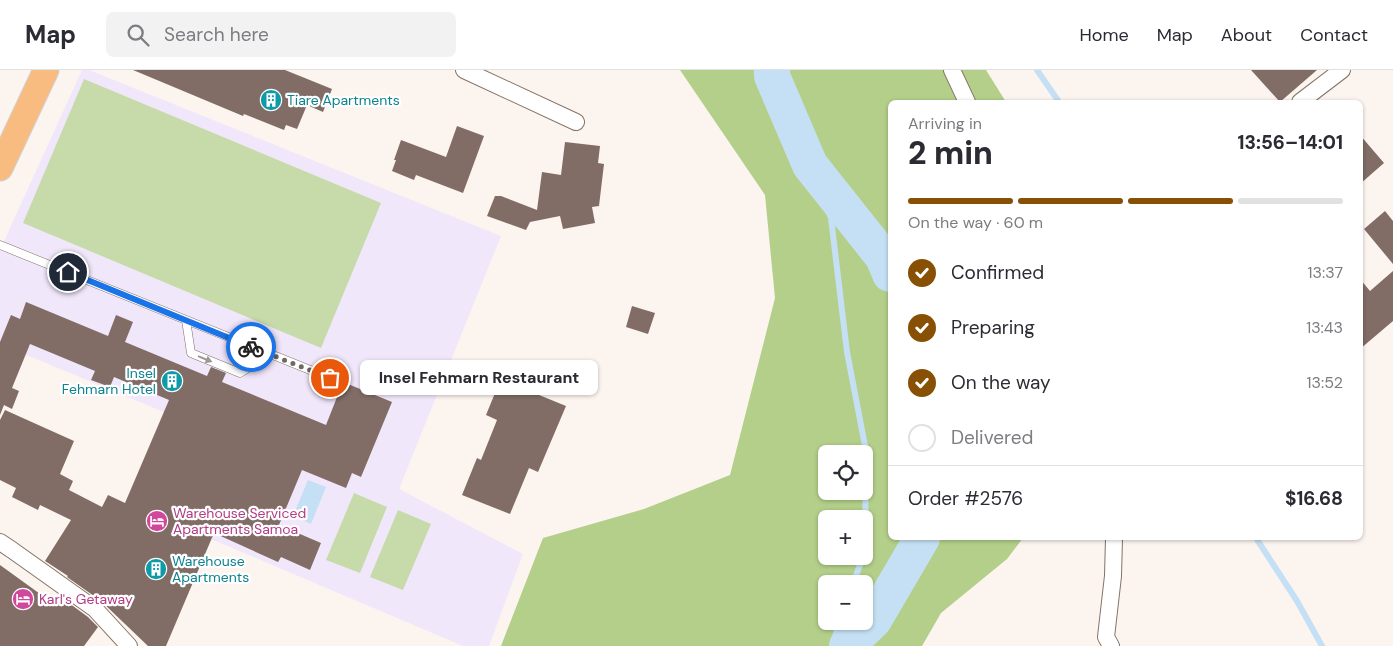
<!DOCTYPE html>
<html lang="en">
<head>
<meta charset="utf-8">
<style>
  :root { --surface:#fff; --page:#f2f2f3; --text:#2b2b33; --muted:#7c7c81; --line:#e1e1e2; --accent:#885004 }
  body { margin:0; font-family:"DM Sans",sans-serif; background:var(--page); color:var(--text); height:100vh; display:flex; flex-direction:column; font-size:19px; white-space:nowrap }
  * { box-sizing:border-box; margin:0 }
  p { font-size:16px; color:var(--muted) }
  .icon { flex:none; width:28px; height:28px; fill:none; stroke:currentColor; stroke-width:2; stroke-linecap:round; stroke-linejoin:round }
  .map { position:relative; flex:1; overflow:hidden }
  .details { position:absolute; left:888px; top:30px; width:475px; height:440px; display:flex; flex-direction:column; background:var(--surface); border-radius:8px; box-shadow:0 1px 4px #0004 }
  .details>* { flex:none }
  .buttons { position:absolute; left:818px; top:375px; display:grid; gap:10px }
  .buttons a { display:grid; place-items:center; width:55px; height:55px; border-radius:8px; background:var(--surface); box-shadow:0 1px 4px #0004; font-size:25px }
  .pin { position:absolute; display:grid; place-items:center; width:42px; height:42px; color:#fff; margin:-21px; border:2px solid #fff; border-radius:50%; box-shadow:0 1px 5px #0007 }
  .courier { position:absolute; display:grid; place-items:center; width:50px; height:50px; margin:-25px; border:4px solid #1a73e8; border-radius:50%; background:#fff; color:#222; box-shadow:0 1px 6px #0007 }
  .bubble { position:absolute; height:35px; border-radius:8px; background:var(--surface); box-shadow:0 1px 4px #0004; font-size:16px; font-weight:800; line-height:35px; text-align:center }
  .headline em { font-style:normal; font-weight:800 }
  .headline div { display:flex; flex-direction:column-reverse }
  .headline { display:flex; align-items:center; justify-content:space-between; height:85px; padding:0 20px }
  h1 { font-size:32px; font-weight:800; line-height:38px }
  .bar { display:grid; grid-template-columns:repeat(4,1fr); gap:8px 5px; align-content:center; height:60px; padding:0 20px }
  .bar i { height:6px; border-radius:4px; background:var(--line) }
  .bar .current { background:var(--accent) }
  .bar p { grid-column:span 4 }
  .line { display:flex; align-items:center; gap:12px; padding:0 20px; border-top:1px solid var(--line) }
  .line div { flex:1 }
  ol { padding:0 20px; list-style:none }
  li { display:flex; align-items:center; gap:15px; height:55px }
  li p { margin-inline-start:auto }
  li .icon { padding:5px; border-radius:50%; background:var(--accent); color:#fff; stroke-width:4 }
  li:last-child { color:var(--muted) }
  li i { width:28px; height:28px; border:2px solid var(--line); border-radius:50% }
  header { display:flex; align-items:center; gap:30px; box-sizing:border-box; height:70px; padding:0 25px; background:var(--surface); border-bottom:1px solid var(--line) }
  header strong { font-size:24px }
  nav { display:flex; gap:28px; margin-inline-start:auto; font-size:18px }
  .search { width:350px; height:45px; background:var(--page); display:flex; align-items:center; gap:12px; box-sizing:border-box; padding:0 18px; border-radius:8px; color:var(--muted); font-size:19px }
  .map>svg:first-child { display:block }
  .commercial { fill:#f1e7fb }
  .green { fill:#c7dbaa }
  .forest { fill:#b3cf89; fill-rule:evenodd }
  .water { fill:#c5e0f4 }
  .lines { fill:none; stroke-linecap:round; stroke-linejoin:round }
  .stream { stroke:#c5e0f4; stroke-width:6 }
  .river { stroke:#c5e0f4; stroke-width:36 }
  .building { fill:#816d66 }
  .service-casing { stroke:#847267; stroke-width:9 }
  .minor-casing { stroke:#847267; stroke-width:18 }
  .primary-casing { stroke:#d3d1d1; stroke-width:27 }
  .service { stroke:#fff; stroke-width:8 }
  .minor { stroke:#fff; stroke-width:16 }
  .primary { stroke:#f8bc80; stroke-width:25 }
  .oneway { fill:#9c9897 }
  .done { stroke:#6e6763; stroke-width:5; stroke-dasharray:0 9 }
  .route { stroke:#1a73e8; stroke-width:6 }
  .labels { text-anchor:middle; stroke-width:4.5; stroke-linejoin:round; paint-order:stroke }
  .culture-label { font-size:14px; fill:#0d838f; stroke:#fff; text-anchor:start }
  .hotel-label { font-size:14px; fill:#b23c85; stroke:#fff; text-anchor:start }
</style>
</head>
<body>
<header>
<strong>Map</strong>
<div class="search"><svg class="icon" aria-label="search" viewBox="0 0 24 24"><circle cx="10" cy="10" r="6"/><path d="M15 15l6 6"/></svg>Search here</div>
<nav><a>Home</a><a>Map</a><a>About</a><a>Contact</a></nav>
</header>
<div class="map">
<svg width="1393" height="576" viewBox="0 0 1393 576">
  <rect width="100%" height="100%" fill="#fcf4ef"/>
  <path class="commercial" d="M82 0H89L501 166 399 419 523 484 489 576H463L211 469 227 436 248 377 0 274V180Z"/>
  <path class="green" d="M84 9 381 133 321 278 23 153Z
    M354 423 387 437 360 503 326 490Z
    M398 440 431 454 403 520 370 507Z"/>
  <path class="forest" d="M680 0H986L1006 32H890V468H1023L1007 489 941 543 922 576H501L543 468 644 439 730 405 775 228 765 125ZM826 384H864V421H826ZM826 449H864V486H826ZM826 514H864V551H826Z"/>
  <path class="water" d="M308 410 326 417 311 454 293 446Z"/>
  <g class="lines">
    <path class="stream" d="M1037 0 1059 32
      M810 95 831 148 847 282 866 381 865 479 864 484
      M1256 468 1297 531 1322 576
      M853 514 863 486
      M832 576 840 551"/>
    <path class="river" d="M772 0V6L810 95 883 187 890 204
      M847 576 874 550 922 468"/>
  </g>
  <path class="building" d="M133 0H285L332 19 323 42 307 35 297 59 286 55 284 60 244 44 243 46Z
    M1251 0H1317L1280 32Z
    M457 56 484 66 463 123 416 105 414 110 392 101 396 90H394L401 70 446 87Z
    M1360 65 1384 93 1360 114Z
    M565 72 600 76 598 93 604 94 599 136 592 137 595 153 563 159 560 146 530 152 526 160 487 146 495 126H501L537 140 542 102 561 105Z
    M1385 141 1393 151V194L1364 159Z
    M1393 201V251L1360 279V209L1370 221Z
    M26 232 108 266 116 245 133 252 125 272 207 306 211 297 226 303 222 312 326 355 343 312 392 332 361 407 352 403 346 418 302 400 279 455 321 473 310 500 281 487 278 492 214 463 166 576H148L101 531 67 507 68 506 45 491 71 450 40 435 38 440 12 427 16 418 0 410V350L5 340 74 371 60 404 73 411 69 420 102 437 108 425 125 433 169 330 114 307 110 317 91 310 95 301 30 274 12 318 19 321 12 339 4 335 0 345V272L11 245 20 249Z
    M632 236 655 243 648 264 626 257Z
    M502 306 523 315 522 318 566 336 538 402 529 398 510 444 462 425 477 388 481 390 497 350 486 345Z
    M0 495 54 534 58 525 88 547 98 557 84 576H0Z"/>
  <g class="lines">
    <g class="service-casing">
      <path id="service" d="M0 175 330 308
        M186 250 191 283 240 303 270 284"/>
    </g>
    <g class="minor-casing">
      <path id="minor" d="M464 0 576 52
        M952 0 967 32
        M1300 32 1342 0
        M0 472 12 480 95 539 129 576
        M1111 576 1106 567 1113 506 1114 468"/>
    </g>
    <g class="primary-casing">
      <path id="primary" d="M0 98 46 0"/>
    </g>
    <use href="#service" class="service"/>
    <use href="#minor" class="minor"/>
    <use href="#primary" class="primary"/>
  </g>
  <defs><path id="oneway-solid" d="M-6-.8H1V-3.2L6.5 0L1 3.2V.8H-6Z" transform="scale(1.25)"/></defs>
  <use class="oneway" href="#oneway-solid" transform="translate(205 289) rotate(22)"/>
  <g class="lines">
    <path class="done" d="M251 277 330 308"/>
    <path class="route" d="M68 202 251 277"/>
  </g>
  <defs>
    <g id="building-disc" transform="scale(1.125)"><circle r="9.5" fill="#0f9aa8" stroke="#fff"/><path d="M-4-6H4V6H1V3H-1V6H-4ZM-2.5-4.3h1.7v1.8h-1.7ZM.8-4.3h1.7v1.8H.8ZM-2.5-1h1.7V.8h-1.7ZM.8-1h1.7V.8H.8Z" fill="#fff"/></g>
    <g id="hotel-disc" transform="scale(1.125)"><circle r="9.5" fill="#d1479c" stroke="#fff"/><path d="M-6-4.5h1.5V1H6V5H4.5V3h-9V5H-6ZM-4 0a1.8 1.8 0 1 1 3.6 0ZM.5 0V-2.5h3Q6-2.5 6 0Z" fill="#fff"/></g>
  </defs>
  <g fill-rule="evenodd">
    <use href="#building-disc" x="271" y="30"/>
    <use href="#building-disc" x="172" y="311"/>
    <use href="#hotel-disc" x="157" y="451"/>
    <use href="#building-disc" x="156" y="499"/>
    <use href="#hotel-disc" x="23" y="529"/>
  </g>
  <g class="labels">
    <g class="culture-label">
      <text x="287" y="35">Tiare Apartments</text>
      <text x="156" y="308" text-anchor="end">Insel<tspan x="156" dy="16">Fehmarn Hotel</tspan></text>
      <text x="172" y="496">Warehouse<tspan x="172" dy="16">Apartments</tspan></text>
    </g>
    <g class="hotel-label">
      <text x="173" y="448">Warehouse Serviced<tspan x="173" dy="16">Apartments Samoa</tspan></text>
      <text x="39" y="534">Karl's Getaway</text>
    </g>
  </g>
</svg>
<div class="buttons">
<a><svg class="icon" aria-label="locate" viewBox="0 0 24 24"><circle cx="12" cy="12" r="6"/><path d="M12 2v4M12 18v4M2 12h4M18 12h4"/></svg></a>
<a>+</a>
<a>−</a>
</div>
<div class="pin" style="left:330px;top:308px;background:#ea580c"><svg class="icon" aria-label="bag" viewBox="0 0 24 24"><path d="M5 8h14l-1 12H6zM9 8a3 3 0 0 1 6 0"/></svg></div>
<div class="pin" style="left:68px;top:202px;background:#1f2937"><svg class="icon" aria-label="home" viewBox="0 0 24 24"><path d="M3 11l9-7 9 7M6 9v11h12V9"/></svg></div>
<div class="courier" style="left:251px;top:277px"><svg class="icon" aria-label="bike" viewBox="0 0 24 24"><circle cx="6" cy="16" r="4"/><circle cx="18" cy="16" r="4"/><path d="M6 16l4-8h5l3 8M10 8l3 8H6M13 5h3"/></svg></div>
<div class="bubble" style="left:360px;top:290px;width:238px">Insel Fehmarn Restaurant</div>
<section class="details">
<div class="headline"><div><h1>2 min</h1><p>Arriving in</p></div><em>13:56–14:01</em></div>
<div class="bar"><i class="current"></i><i class="current"></i><i class="current"></i><i></i><p>On the way · 60 m</p></div>
<ol>
<li><svg class="icon" aria-label="check" viewBox="0 0 24 24"><path d="M5 12l5 5 9-10"/></svg>Confirmed<p>13:37</p></li>
<li><svg class="icon" aria-label="check" viewBox="0 0 24 24"><path d="M5 12l5 5 9-10"/></svg>Preparing<p>13:43</p></li>
<li><svg class="icon" aria-label="check" viewBox="0 0 24 24"><path d="M5 12l5 5 9-10"/></svg>On the way<p>13:52</p></li>
<li><i></i>Delivered</li>
</ol>
<div class="line" style="height:65px"><div>Order #2576</div><b>$16.68</b></div>
</section>
</div>
</body>
</html>
